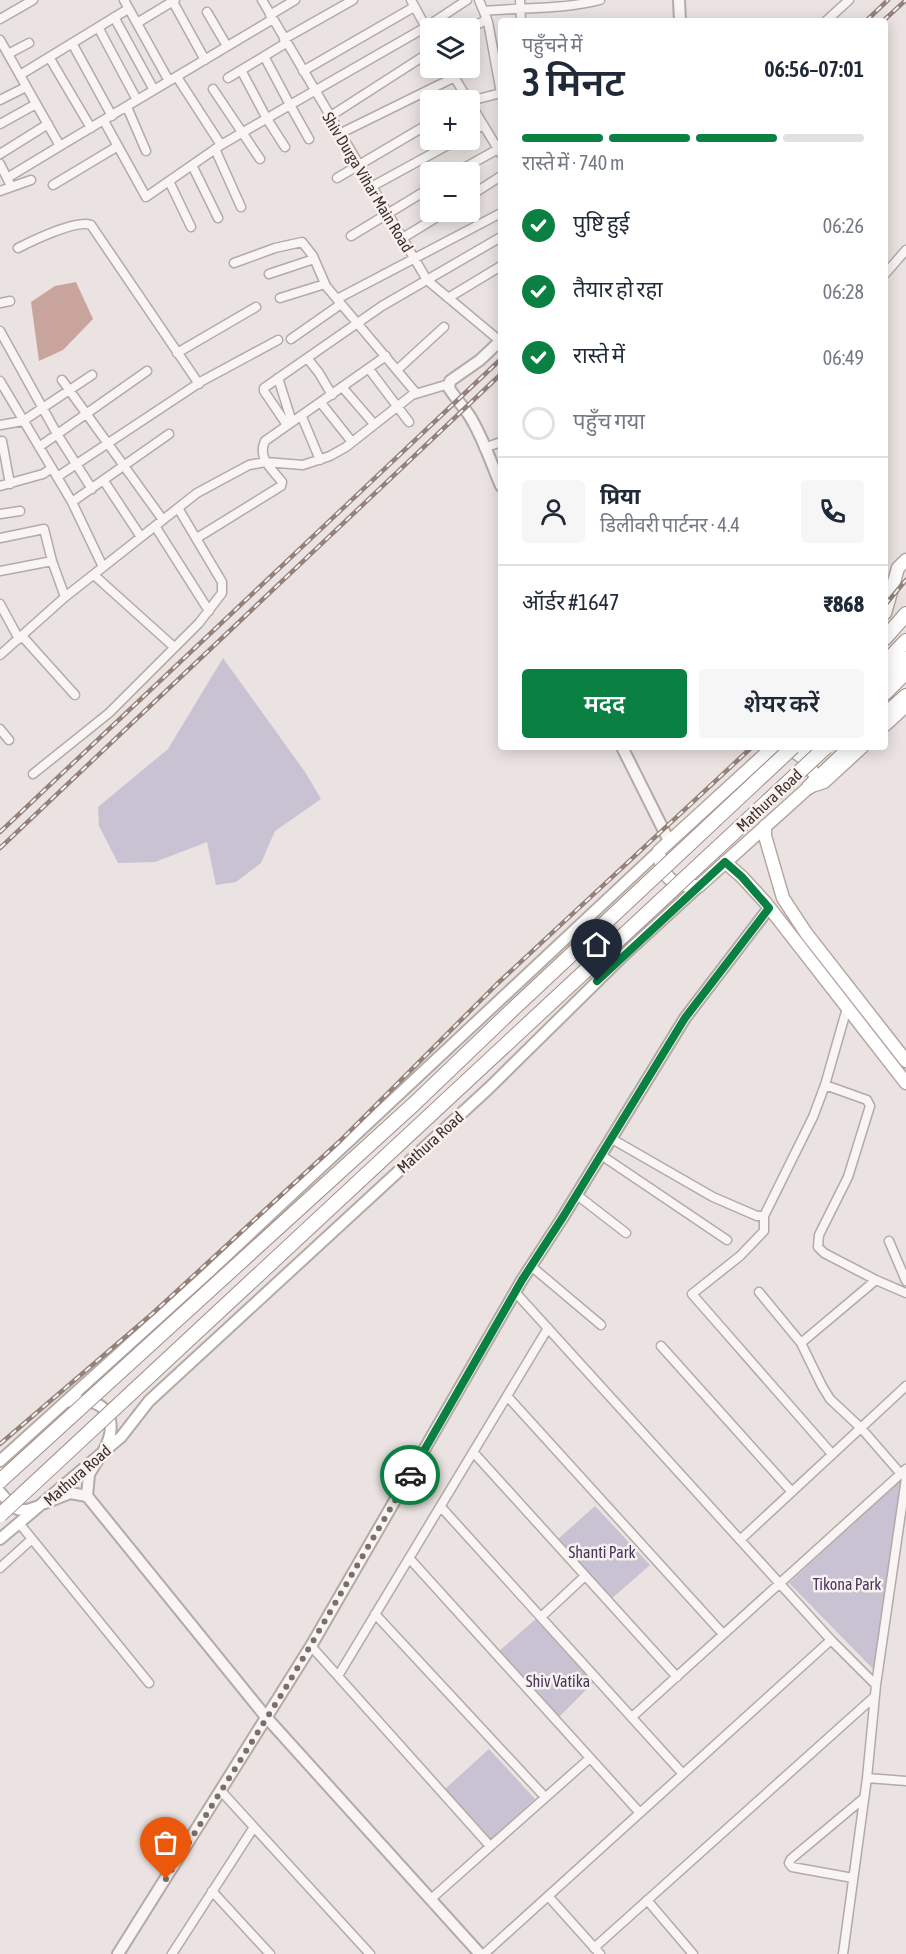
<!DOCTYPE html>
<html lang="hi">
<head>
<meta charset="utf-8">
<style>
  :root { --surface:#fff; --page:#f6f6f7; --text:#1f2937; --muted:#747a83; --line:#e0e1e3; --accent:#0b8043 }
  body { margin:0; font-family:"Asap Condensed","Noto Sans Devanagari",sans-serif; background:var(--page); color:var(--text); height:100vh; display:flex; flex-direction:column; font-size:22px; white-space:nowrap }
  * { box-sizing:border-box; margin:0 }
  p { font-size:20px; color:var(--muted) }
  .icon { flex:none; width:33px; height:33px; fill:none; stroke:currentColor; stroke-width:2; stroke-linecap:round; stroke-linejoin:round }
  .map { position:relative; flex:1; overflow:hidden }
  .side { position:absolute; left:498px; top:18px; width:390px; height:732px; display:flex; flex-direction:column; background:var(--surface); border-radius:6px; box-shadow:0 3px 15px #0003 }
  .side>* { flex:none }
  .controls { position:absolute; left:420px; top:18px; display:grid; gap:12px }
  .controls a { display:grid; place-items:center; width:60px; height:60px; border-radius:6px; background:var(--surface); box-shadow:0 3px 15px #0003; font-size:30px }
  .pin { position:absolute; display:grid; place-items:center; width:51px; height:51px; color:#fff; margin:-62px -26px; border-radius:50% 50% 50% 0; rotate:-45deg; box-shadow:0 0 6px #0007 }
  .pin .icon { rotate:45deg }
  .courier { position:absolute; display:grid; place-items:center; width:60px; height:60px; margin:-30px; border:4px solid #0b8043; border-radius:50%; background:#fff; color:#222; box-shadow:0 2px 8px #0007 }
  .headline em { font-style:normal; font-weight:600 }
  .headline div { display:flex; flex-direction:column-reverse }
  .headline { display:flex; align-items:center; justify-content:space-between; height:102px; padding:0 24px }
  h1 { font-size:39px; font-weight:600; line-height:45px }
  .bar { display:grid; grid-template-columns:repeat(4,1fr); gap:9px 6px; align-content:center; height:72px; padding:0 24px }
  .bar i { height:8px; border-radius:4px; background:var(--line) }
  .bar .selected { background:var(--accent) }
  .bar p { grid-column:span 4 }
  .line { display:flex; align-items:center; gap:15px; padding:0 24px; border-top:2px solid var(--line) }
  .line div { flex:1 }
  .round { display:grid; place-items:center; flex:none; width:63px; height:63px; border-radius:6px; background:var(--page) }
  ol { padding:0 24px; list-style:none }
  li { display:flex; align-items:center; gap:18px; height:66px }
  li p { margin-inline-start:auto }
  li .icon { padding:6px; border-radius:50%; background:var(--accent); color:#fff; stroke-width:4 }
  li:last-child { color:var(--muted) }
  li i { width:33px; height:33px; border:3px solid var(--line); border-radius:50% }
  .primary-button { display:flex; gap:12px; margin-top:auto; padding:12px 24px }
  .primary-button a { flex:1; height:69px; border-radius:6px; background:var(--accent); color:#fff; font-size:24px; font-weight:600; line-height:69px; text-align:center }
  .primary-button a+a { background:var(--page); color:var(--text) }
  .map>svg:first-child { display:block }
  .green { fill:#c9c2d3 }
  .water { fill:#c9a49c }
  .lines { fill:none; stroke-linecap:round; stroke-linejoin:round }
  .minor-casing { stroke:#b4aaa6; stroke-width:11 }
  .tertiary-casing { stroke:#b4aaa6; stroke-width:14 }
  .secondary-casing { stroke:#b4aaa6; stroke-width:14 }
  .primary-casing { stroke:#b5a6a0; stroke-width:15 }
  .trunk-casing { stroke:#a08f88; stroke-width:16 }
  .minor { stroke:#f8f5f4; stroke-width:8 }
  .tertiary { stroke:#f8f5f4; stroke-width:10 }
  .secondary { stroke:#fff; stroke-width:10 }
  .primary { stroke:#fff; stroke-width:12 }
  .trunk { stroke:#fff; stroke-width:14 }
  .rail-casing { stroke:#93817a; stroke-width:4.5 }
  .rail { stroke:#f7f2f0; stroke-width:2; stroke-dasharray:7; stroke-linecap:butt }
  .trunk-bridge-casing { stroke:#a08f88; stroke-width:16; stroke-linecap:butt }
  .trunk-bridge { stroke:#fff; stroke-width:14 }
  .done { stroke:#7c6f69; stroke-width:6; stroke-dasharray:0 10.8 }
  .route { stroke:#0b8043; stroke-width:8 }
  .labels { text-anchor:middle; stroke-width:5; stroke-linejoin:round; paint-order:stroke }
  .street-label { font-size:16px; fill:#413029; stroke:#f7f2f0 }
  .park-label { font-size:16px; fill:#48365d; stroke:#f7f2f0 }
</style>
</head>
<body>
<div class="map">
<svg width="906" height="1954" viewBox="0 0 906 1954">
  <rect width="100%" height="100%" fill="#eae3e1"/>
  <path class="green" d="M223 658 305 772 321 799 275 831 261 863 236 882 216 885 207 842 155 862 118 863 99 826 98 807 168 749Z
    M901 1479 876 1672 789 1583Z
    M595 1506 650 1565 610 1600 557 1540Z
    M537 1618 594 1682 558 1718 498 1652Z
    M489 1749 535 1799 490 1840 444 1790Z"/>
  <path class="water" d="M76 282 93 319 63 350 39 361 31 302 55 286Z"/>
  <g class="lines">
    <g class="minor-casing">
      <path id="minor" d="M124 0 169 81
        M172 0 205 60
        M262 0 427 280 500 341
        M411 0 430 35
        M479 0 488 22 501 93
        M520 0 521 21
        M484 11C523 7 562 10 600 0
        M207 12 227 46
        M270 15 295 0
        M114 17 154 90
        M0 19 33 0
        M826 21 849 0
        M137 23 175 0
        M98 27 137 100
        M470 29 487 19
        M284 39 353 0
        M0 40 60 146 273 19
        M72 43 112 116
        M8 54 29 43
        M264 56 290 105 426 27 467 0
        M49 57 91 128
        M449 68 468 100
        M241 70 267 119 285 147
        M303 71 414 7
        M20 75 128 9
        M177 77 221 145
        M228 78 286 43
        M213 89 260 159
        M0 100 26 87
        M470 101 501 93
        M470 103 501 154
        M127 107 146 151
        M329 117 430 52
        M104 121 146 197 221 145 290 105 309 139
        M0 124 36 104
        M470 133 483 125
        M339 134 455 77
        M215 149 241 207
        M0 154 48 124
        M0 164 9 182
        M192 165 218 218
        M457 172 498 149
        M7 178 60 146
        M337 178 430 123
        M169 181 191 227
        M53 185 118 146
        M371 187 457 140
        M0 191 31 180
        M470 196 501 176
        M351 236 430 188
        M401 239 445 212
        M18 248C32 241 77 219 91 225L199 384
        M234 263 275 248 302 242 313 256 326 286 416 393
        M269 274 314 259
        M885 274 906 250
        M280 298 325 284
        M448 298 501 266
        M337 299 501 213
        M0 303 10 301
        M0 331 57 434 92 489
        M291 339 341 304
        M177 353 256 307
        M307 358 319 373 332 395
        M369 369 409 422
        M397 370 444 327
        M278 378 292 422
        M62 380 163 520
        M0 381 72 502 103 567
        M343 388 374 424
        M321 403 352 442
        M302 417 320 460
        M0 425 23 421 92 375
        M287 425 264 391V388L382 306 501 237
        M2 441 10 484
        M39 447 147 371
        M484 448 501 442
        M57 477 202 381 278 340
        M104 481 141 537
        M0 486 43 474 52 468
        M72 502 169 434
        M0 514 20 511
        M155 526 209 611
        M0 538 44 529 52 561 65 597
        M197 538 281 486 282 482C272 469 257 458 265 441L386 356
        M0 571 52 561
        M94 575 174 647
        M0 604 19 639
        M22 636 75 695
        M0 655 65 597 197 493 249 465 265 462 303 465 330 456 346 447 412 395 449 384
        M0 729 9 740
        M33 774 109 713 199 623 222 593V582L178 508
        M825 1085 867 1100 870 1106 848 1177 819 1235 818 1247 824 1253 876 1280 906 1293
        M612 1139 713 1197 757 1216H764L813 1117 825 1085 847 1008
        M601 1155 727 1240
        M577 1195 626 1233
        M764 1216V1231L740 1256 692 1294 832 1454
        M889 1241 906 1281
        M531 1266 601 1325
        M515 1292 831 1640 876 1685
        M759 1292 801 1343 822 1386 830 1399 861 1428 901 1474
        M801 1343 876 1280
        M661 1346 792 1492
        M507 1396 723 1634
        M474 1453 677 1677
        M441 1507 683 1774
        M19 1523 149 1683
        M740 1540 906 1386
        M409 1558 640 1813
        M0 1568 32 1539
        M375 1614 545 1797
        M541 1617 585 1576
        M311 1646 490 1846
        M338 1676 548 1328
        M632 1717 906 1469
        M867 1778 906 1781
        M221 1791 370 1954
        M853 1878 792 1867 789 1863 791 1859 864 1798
        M212 1891 270 1954
        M548 1896 600 1954
        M431 1899 590 1758
        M647 1900 693 1954
        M594 1948 874 1697
        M172 1954 254 1827
        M484 1954 831 1640
        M843 1954 867 1778 876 1685 906 1478"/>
    </g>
    <g class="tertiary-casing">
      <path id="tertiary" d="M679 0 680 21
        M501 340 480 360 450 381 449 388C455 398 463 406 469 415 483 437 491 463 501 486
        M622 747 669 841
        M99 1458 89 1474 87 1496 266 1717 480 1954
        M45 1503 70 1493 87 1496
        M118 1954 311 1646 522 1280 563 1217 685 1018 769 908"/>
    </g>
    <g class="secondary-casing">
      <path id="secondary" d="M65 1402C102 1394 122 1416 104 1450
        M0 1461 208 1273 659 851
        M0 1492C12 1507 17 1515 36 1507
        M0 1539 121 1437 149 1401 489 1088 627 952 699 886"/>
    </g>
    <g class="primary-casing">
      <path id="primary" d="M885 613 898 568 906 560
        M885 675 906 658
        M885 725 906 706
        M773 747 659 851C661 878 673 887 699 886L809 787 824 782 862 747
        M788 747 802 757 818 779
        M802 757 811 747
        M765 826V836L783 898 806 933 906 1061
        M725 862 742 877 765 902 906 1083"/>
    </g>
    <g class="trunk-casing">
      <path id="trunk" d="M885 638 906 614
        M885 663 906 641
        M885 693 906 672
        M885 715 906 696
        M809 787 851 747"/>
    </g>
    <use href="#minor" class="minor"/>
    <use href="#tertiary" class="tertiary"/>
    <use href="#secondary" class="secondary"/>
    <use href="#primary" class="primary"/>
    <use href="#trunk" class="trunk"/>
    <g class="rail-casing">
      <path id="rail" d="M866 21 888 0
        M883 21 906 0
        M885 605 906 580
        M0 832 501 359
        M0 848 501 374
        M0 1444 152 1314 340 1141 497 984 752 747"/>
    </g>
    <use href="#rail" class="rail"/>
    <g class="trunk-bridge-casing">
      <path id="trunk-bridge" d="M0 1481 415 1103 511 1011 793 747
        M0 1515 826 747"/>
    </g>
    <use href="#trunk-bridge" class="trunk-bridge"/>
  </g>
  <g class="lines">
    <path class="done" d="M166 1879 288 1684 410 1475"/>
    <path class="route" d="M410 1475 522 1280 563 1217 685 1018 769 908 742 877 725 862 597 981"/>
  </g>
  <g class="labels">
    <g class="street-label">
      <text transform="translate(368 182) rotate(59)" y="6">Shiv Durga Vihar Main Road</text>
      <text transform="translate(769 800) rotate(-43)" y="6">Mathura Road</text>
      <text transform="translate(430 1142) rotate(-42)" y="6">Mathura Road</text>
      <text transform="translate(77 1475) rotate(-41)" y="6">Mathura Road</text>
    </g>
    <g class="park-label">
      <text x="602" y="1558">Shanti Park</text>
      <text x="847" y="1590">Tikona Park</text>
      <text x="558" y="1687">Shiv Vatika</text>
    </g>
  </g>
</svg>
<div class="controls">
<a><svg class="icon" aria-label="layers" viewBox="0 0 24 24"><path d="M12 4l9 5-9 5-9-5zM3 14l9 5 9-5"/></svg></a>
<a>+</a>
<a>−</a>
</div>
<div class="pin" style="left:166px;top:1879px;background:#ea580c"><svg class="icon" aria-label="bag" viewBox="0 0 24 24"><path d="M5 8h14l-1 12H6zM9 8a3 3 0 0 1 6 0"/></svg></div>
<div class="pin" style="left:597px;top:981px;background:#1f2937"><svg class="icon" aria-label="home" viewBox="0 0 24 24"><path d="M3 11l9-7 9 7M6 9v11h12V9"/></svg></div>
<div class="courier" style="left:410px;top:1475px"><svg class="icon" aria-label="car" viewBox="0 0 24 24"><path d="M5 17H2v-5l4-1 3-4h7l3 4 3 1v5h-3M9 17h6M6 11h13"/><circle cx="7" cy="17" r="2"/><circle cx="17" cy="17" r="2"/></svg></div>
<section class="side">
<div class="headline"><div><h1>3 मिनट</h1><p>पहुँचने में</p></div><em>06:56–07:01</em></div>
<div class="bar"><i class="selected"></i><i class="selected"></i><i class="selected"></i><i></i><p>रास्ते में · 740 m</p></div>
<ol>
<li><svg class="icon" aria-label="check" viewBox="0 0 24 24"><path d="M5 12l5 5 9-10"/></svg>पुष्टि हुई<p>06:26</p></li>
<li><svg class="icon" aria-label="check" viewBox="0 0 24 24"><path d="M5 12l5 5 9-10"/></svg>तैयार हो रहा<p>06:28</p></li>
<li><svg class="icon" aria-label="check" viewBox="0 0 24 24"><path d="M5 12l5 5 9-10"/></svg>रास्ते में<p>06:49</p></li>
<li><i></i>पहुँच गया</li>
</ol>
<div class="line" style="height:108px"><a class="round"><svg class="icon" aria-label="person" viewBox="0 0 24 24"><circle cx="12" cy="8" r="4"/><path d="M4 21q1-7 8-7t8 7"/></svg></a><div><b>प्रिया</b><p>डिलीवरी पार्टनर · 4.4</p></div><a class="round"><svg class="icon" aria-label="phone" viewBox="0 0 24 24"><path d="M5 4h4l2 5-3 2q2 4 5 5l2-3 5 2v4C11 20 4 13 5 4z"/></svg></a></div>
<div class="line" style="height:78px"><div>ऑर्डर #1647</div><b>₹868</b></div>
<div class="primary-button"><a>मदद</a><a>शेयर करें</a></div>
</section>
</div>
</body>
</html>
